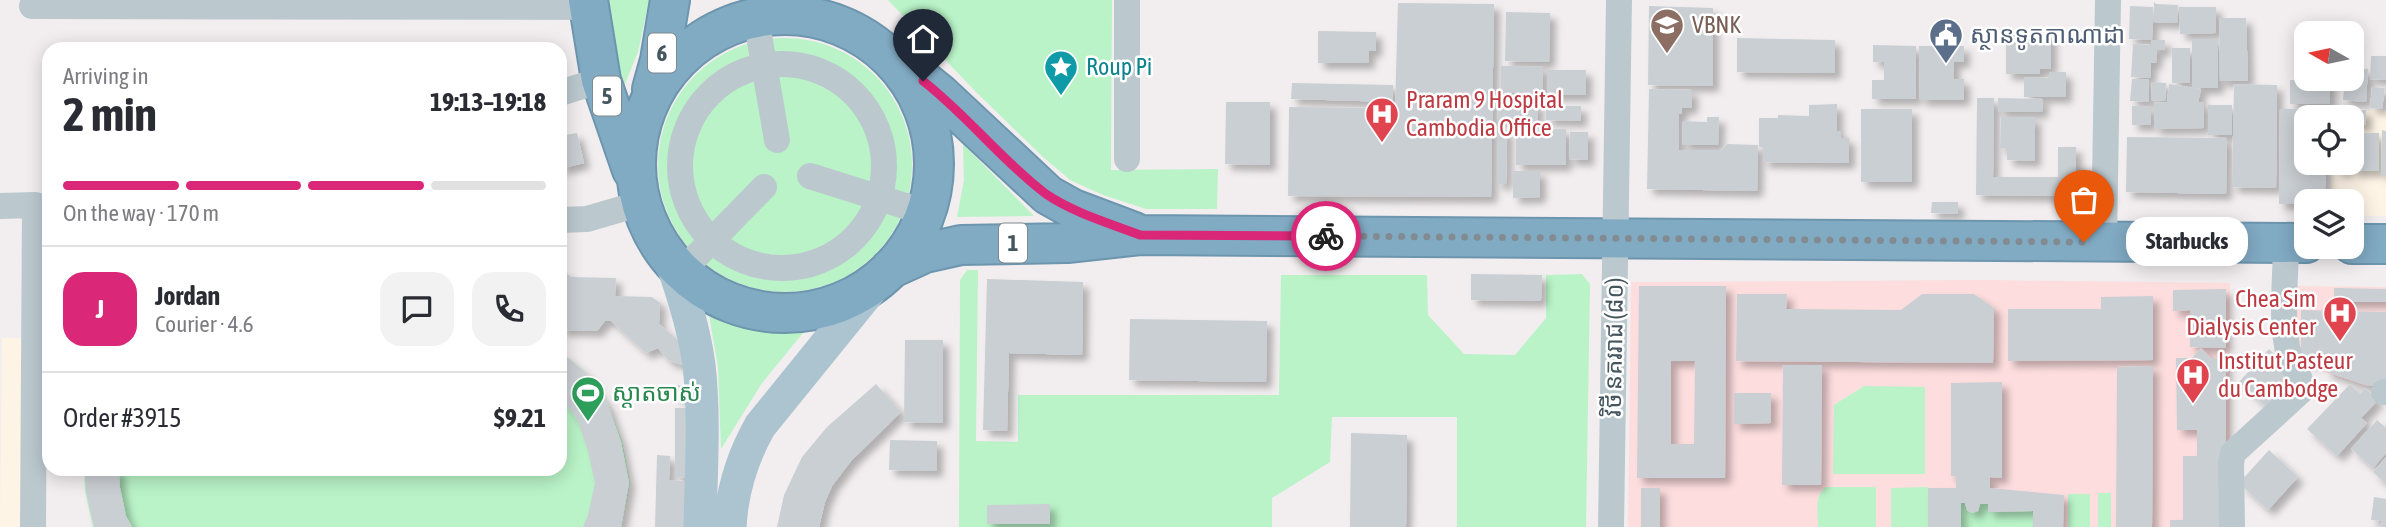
<!DOCTYPE html>
<html lang="en">
<head>
<meta charset="utf-8">
<style>
  :root { --surface:#fff; --page:#f2f2f3; --text:#2b2b33; --muted:#7c7c81; --line:#e1e1e2; --accent:#db2777 }
  body { margin:0; font-family:"Asap Condensed","Noto Sans Khmer",sans-serif; background:var(--page); color:var(--text); height:100vh; display:flex; flex-direction:column; font-size:26px; white-space:nowrap }
  * { box-sizing:border-box; margin:0 }
  p { font-size:23px; color:var(--muted) }
  .icon { flex:none; width:38px; height:38px; fill:none; stroke:currentColor; stroke-width:2; stroke-linecap:round; stroke-linejoin:round }
  .map { position:relative; flex:1; overflow:hidden }
  .panel { position:absolute; left:42px; top:42px; width:525px; height:434px; display:flex; flex-direction:column; background:var(--surface); border-radius:21px; box-shadow:0 4px 18px #0003 }
  .panel>* { flex:none }
  .needle { width:46px; rotate:279deg }
  .fabs { position:absolute; left:2294px; top:21px; display:grid; gap:14px }
  .fabs a { display:grid; place-items:center; width:70px; height:70px; border-radius:14px; background:var(--surface); box-shadow:0 4px 18px #0003; font-size:35px }
  .pin { position:absolute; display:grid; place-items:center; width:60px; height:60px; color:#fff; margin:-72px -30px; border-radius:50% 50% 50% 0; rotate:-45deg; box-shadow:0 0 7px #0007 }
  .pin .icon { rotate:45deg }
  .courier { position:absolute; display:grid; place-items:center; width:70px; height:70px; margin:-35px; border:5px solid #db2777; border-radius:50%; background:#fff; color:#222; box-shadow:0 2px 9px #0007 }
  .bubble { position:absolute; height:49px; border-radius:21px; background:var(--surface); box-shadow:0 4px 18px #0003; font-size:23px; font-weight:700; line-height:49px; text-align:center }
  .overview em { font-style:normal; font-weight:700 }
  .overview div { display:flex; flex-direction:column-reverse }
  .overview { display:flex; align-items:center; justify-content:space-between; height:119px; padding:0 21px }
  h1 { font-size:46px; font-weight:700; line-height:52px }
  .bar { display:grid; grid-template-columns:repeat(4,1fr); gap:10px 7px; align-content:center; height:84px; padding:0 21px }
  .bar i { height:9px; border-radius:5px; background:var(--line) }
  .bar .current { background:var(--accent) }
  .bar p { grid-column:span 4 }
  .line { display:flex; align-items:center; gap:18px; padding:0 21px; border-top:2px solid var(--line) }
  .line div { flex:1 }
  .round { display:grid; place-items:center; flex:none; width:74px; height:74px; border-radius:21px; background:var(--page) }
  .map>svg:first-child { display:block }
  .commercial { fill:#fef4e6 }
  .medical { fill:#fdddde }
  .green { fill:#b9f3c7 }
  .building { fill:#cacfd4; fill-rule:evenodd; filter:url(#shadow) }
  .lines { fill:none; stroke-linecap:round; stroke-linejoin:round }
  .highway-casing { stroke:#6d95ae; stroke-width:42 }
  .minor { stroke:#bbc9cf; stroke-width:26 }
  .major { stroke:#acc3d0; stroke-width:33 }
  .highway { stroke:#81aac3; stroke-width:38 }
  .done { stroke:#828b91; stroke-width:7; stroke-dasharray:0 12.6 }
  .route { stroke:#db2777; stroke-width:9 }
  .labels { text-anchor:middle; stroke-width:5; stroke-linejoin:round; paint-order:stroke }
  .shield { fill:#fff; stroke:#7d898e; stroke-width:2 }
  .shield-label { font-size:23px; font-weight:bold; fill:#45565e }
  .education-label { font-size:24px; fill:#785e54; stroke:#fff; text-anchor:start }
  .service-label { font-size:24px; fill:#4e5e75; stroke:#fff; text-anchor:start }
  .culture-label { font-size:24px; fill:#0d838f; stroke:#fff; text-anchor:start }
  .health-label { font-size:24px; fill:#be3a42; stroke:#fff; text-anchor:start }
  .street-label { font-size:24px; fill:#45565e; stroke:#fff }
  .leisure-label { font-size:24px; fill:#27864d; stroke:#fff; text-anchor:start }
</style>
</head>
<body>
<div class="map">
<svg width="2386" height="527" viewBox="0 0 2386 527">
  <defs>
    <filter id="shadow"><feDropShadow dx="6" dy="6" stdDeviation="3.5" flood-color="#0004"/></filter>
  </defs>
  <rect width="100%" height="100%" fill="#f2eeef"/>
  <path class="commercial" d="M2331 108 2386 110V216H2352V201H2331V163H2352V117H2331Z
    M2 338H41L40 527H0Z"/>
  <path class="medical" d="M1982 280 2230 283V527H1628L1631 282Z
    M2291 286 2386 287V388L2365 386 2296 363Z"/>
  <path class="green" d="M605 0H649L638 52 622 91Z
    M888 0H1112L1111 170 1218 169 1217 209H1146L1103 195 1070 180 1042 156 976 92Z
    M658 165a127 127 0 1 1 254 0a127 127 0 1 1-254 0Z
    M963 144 1034 216 957 217 964 180Z
    M967 270H978L976 441 1018 442V395H1279L1281 275H1427L1428 315 1464 354 1515 355 1546 318V275L1582 274 1590 284 1586 527H1457V417H1332L1330 462 1272 498V527H959L960 280Z
    M709 315 750 330 803 333 762 383 721 449 718 367Z
    M560 351 584 371 608 405 622 441 630 483 621 527H93L85 492 84 469H560Z
    M1864 386 1925 387V474H1833L1834 405Z
    M1826 487H1876V527H1818C1818 513 1814 496 1826 487Z
    M1928 487V527H1891V488Z
    M2098 493H2111V527H2098Z
    M2068 494H2090V527H2068Z
    M1961 503H1965L1967 510 1972 513 1978 511 1980 504H1988L1989 512 2033 511V527H1961Z"/>
  <path class="building" d="M2154 2 2156 4 2178 5 2177 23 2153 22Z
    M1398 3 1494 4 1491 197 1288 196 1289 107 1395 108Z
    M1649 6 1713 8V86L1648 85Z
    M2130 6 2153 7 2152 40 2129 39Z
    M2179 7H2216V33L2180 34Z
    M1506 12 1550 13 1549 62 1505 61Z
    M2219 18H2246L2248 81H2220Z
    M1318 31 1376 32V51H1369V63H1318Z
    M2051 34V69H2040V74H2006V35Z
    M1737 38 1835 40V73L1737 72Z
    M2192 39H2218V88H2192Z
    M2152 40H2165V50H2157L2156 63H2151L2150 78 2131 77 2133 44 2151 45Z
    M1873 45 1916 46V99H1872V80H1884V62H1873Z
    M1919 46H1964V62H1954V79H1964V100H1920Z
    M2172 48H2190V83H2172Z
    M2299 56 2306 57V79H2330V104H2290V80H2298Z
    M2371 56H2386V80L2370 79Z
    M1501 66H1543V93H1501Z
    M2352 68 2368 69 2366 102 2343 100 2345 79H2352Z
    M1547 70H1586V95H1547Z
    M2049 72H2066V97H2024V77L2049 78Z
    M2132 79H2149V102L2130 101Z
    M2152 82 2166 83 2165 101 2151 100Z
    M1292 83 1393 85V102L1291 99Z
    M2169 84 2201 89 2198 102H2204V128L2154 129V103L2167 102Z
    M2234 84 2277 85 2276 188 2232 187Z
    M2372 87 2385 88 2382 109 2370 108Z
    M1649 89 1692 90V108H1682V114H1679V150H1721L1727 144 1758 145 1757 191 1647 189Z
    M1977 98H1994L1993 177H2058V147H2076V187L2064 196 1976 195Z
    M1998 98 2043 99 2042 112H1998Z
    M1226 102H1270V165L1225 164Z
    M1498 102 1538 103 1537 122 1497 121Z
    M1837 104V131H1841V138H1849V163L1763 162V147H1759V118H1778V115L1809 116V105Z
    M2208 105H2232V135H2208Z
    M1546 106H1581V121L1546 120Z
    M2132 106H2151V125H2132Z
    M1861 109H1912V182H1861Z
    M2280 109H2326V117H2306V163H2326V201H2306V204H2279Z
    M2337 109 2366 110V125H2352V117H2337Z
    M1707 117H1719L1718 145H1682L1683 121 1707 122Z
    M2001 117H2035V161L2007 160V148H2000Z
    M1566 129V165H1516V130Z
    M1497 130H1507L1506 184H1497Z
    M2382 130 2386 131V176H2381Z
    M1570 132H1588V160L1569 159Z
    M577 133 584 163 560 169V136Z
    M2352 133H2379V171H2352Z
    M2127 137 2227 138 2226 194 2126 192Z
    M2335 163H2348V171L2335 170Z
    M1513 171H1540V197L1513 198Z
    M1932 202H1958V214L1931 213Z
    M560 272H565L571 277 616 278 615 296 652 297 660 303 659 324 678 340 688 367 668 360 658 348 646 353 611 321H605L597 331 560 330Z
    M1471 274 1542 275 1541 301 1471 300Z
    M987 279 1083 282 1082 355 1009 353 1007 431 983 430Z
    M1639 286H1726L1725 478H1637ZM1671 361H1695L1694 444H1671Z
    M2334 288 2386 289V302H2334Z
    M2226 289V348L2190 347V310L2173 311V290Z
    M1737 294H1787L1786 309 1901 310 1922 294H1974L1994 308 1993 363 1736 361Z
    M2153 296V360L2008 361V309H2101V297Z
    M2301 310 2386 312V387L2365 385 2326 372V362H2301Z
    M1130 319 1267 321 1266 382 1129 380Z
    M905 340H943V423L904 422Z
    M2201 348 2211 358 2226 359V527H2170V520H2183V456H2197V430H2177L2176 358H2192Z
    M2269 349 2298 376 2268 409 2239 382Z
    M560 352 584 371 608 405 621 442 629 483 621 527H583L588 515 595 483 588 451 578 421 560 396Z
    M1783 365H1822L1821 485H1782Z
    M2153 366 2152 527H2116L2117 367Z
    M2002 382V478L1990 477V488L2064 495 2063 527H2033V511L1988 512V504H1980L1978 511 1972 513 1967 510 1965 503H1961V527H1928V488H1956V476H1951V383Z
    M876 384 901 412 851 461 832 486 825 502 819 527H777L784 495 802 457 827 427Z
    M2350 384 2360 394 2365 388 2378 400 2361 418 2367 423 2337 456 2307 429Z
    M675 385 696 387V399L674 397Z
    M1734 393H1771V423L1734 424Z
    M675 408H693L697 476 675 478Z
    M2377 420 2386 428V453L2373 468 2351 449Z
    M1351 433 1407 435 1406 527H1350Z
    M890 440 937 441V471L889 470Z
    M2269 450 2298 477 2268 510 2239 483Z
    M657 455 670 456 669 480 698 482 696 527H655Z
    M2386 457V484L2373 472Z
    M85 469H119L120 488 126 516 132 527H94L86 492Z
    M1641 488H1660V527H1641Z
    M2374 497 2386 499V527H2381L2382 521 2371 520Z
    M1050 504V524H987V505Z"/>
  <g class="lines">
    <g class="highway-casing">
      <path id="highway" d="M588 0 601 80 632 170
        M636 164a149 149 0 1 1 298 0a149 149 0 1 1-298 0Z
        M908 68 940 94 1048 195 1073 209 1134 232
        M652 89 660 60 670 0
        M2352 244H2386
        M890 269 925 253 961 245 1067 243 1140 235 2306 243"/>
    </g>
    <path class="minor" d="M1127 0V159
      M32 6 589 7
      M756 18 777 140
      M680 166a102 102 0 1 1 204 0a102 102 0 1 1-204 0Z
      M560 93 601 80
      M810 176 924 212
      M0 206 35 205 49 209
      M560 220 587 219 642 203
      M2104 242 2108 0
      M681 272 764 187
      M2384 392H2386
      M33 527 35 205
      M1611 527 1619 0
      M2232 527 2231 463 2233 453 2301 391C2302 375 2293 369 2289 355 2280 322 2286 277 2286 243"/>
    <path class="major" d="M671 260C683 294 694 328 699 365 705 418 701 473 700 527
      M730 527C732 489 742 458 760 426L880 278"/>
    <use href="#highway" class="highway"/>
  </g>
  <g class="lines">
    <path class="done" d="M1326 236 2084 242"/>
    <path class="route" d="M923 81C967 115 1002 161 1046 194 1074 213 1109 223 1140 235L1326 236"/>
  </g>
  <defs>
    <g id="school-pin" transform="scale(1.75)"><path d="M0 17L-7.5 6A9.5 9.5 0 1 1 7.5 6Z" fill="#8d6e63" stroke="#fff"/><path d="M0-5L7-2L0 1L-7-2ZM-4 1L0 2.5L4 1V4Q0 6-4 4Z" fill="#fff"/></g>
    <g id="civic-pin" transform="scale(1.75)"><path d="M0 17L-7.5 6A9.5 9.5 0 1 1 7.5 6Z" fill="#5c6f8a" stroke="#fff"/><path d="M-.6-6.5H3V-4.5H.6V-3L4-1V1h2V6H-6V1h2V-1L-.6-3ZM-1.2 2.5V6h2.4V2.5Z" fill="#fff"/></g>
    <g id="sight-pin" transform="scale(1.75)"><path d="M0 17L-7.5 6A9.5 9.5 0 1 1 7.5 6Z" fill="#0f9aa8" stroke="#fff"/><path d="M0-6L1.8-2.2L6-1.7L2.9 1.2L3.7 5.4L0 3.3L-3.7 5.4L-2.9 1.2L-6-1.7L-1.8-2.2Z" fill="#fff"/></g>
    <g id="hospital-pin" transform="scale(1.75)"><path d="M0 17L-7.5 6A9.5 9.5 0 1 1 7.5 6Z" fill="#e0444e" stroke="#fff"/><path d="M-5-5h3v3.5h4V-5h3V5h-3V1.5h-4V5h-3Z" fill="#fff"/></g>
    <g id="stadium-pin" transform="scale(1.75)"><path d="M0 17L-7.5 6A9.5 9.5 0 1 1 7.5 6Z" fill="#2e9e5b" stroke="#fff"/><path d="M0-5a6.5 5 0 1 0 0 10a6.5 5 0 1 0 0-10ZM-3.5-1.8h7v3.6h-7Z" fill="#fff"/></g>
  </defs>
  <g fill-rule="evenodd">
    <use href="#school-pin" x="1667" y="25"/>
    <use href="#civic-pin" x="1946" y="35"/>
    <use href="#sight-pin" x="1061" y="67"/>
    <use href="#hospital-pin" x="1382" y="114"/>
    <use href="#hospital-pin" x="2340" y="313"/>
    <use href="#hospital-pin" x="2193" y="375"/>
    <use href="#stadium-pin" x="588" y="393"/>
  </g>
  <g class="labels">
    <g class="shield">
      <rect x="648" y="33.5" width="28" height="39" rx="5"/>
      <rect x="593" y="76.5" width="28" height="39" rx="5"/>
      <rect x="999" y="223.5" width="28" height="39" rx="5"/>
    </g>
    <g class="shield-label">
      <text x="662" y="61">6</text>
      <text x="607" y="104">5</text>
      <text x="1013" y="251">1</text>
    </g>
    <g class="education-label">
      <text x="1692" y="33">VBNK</text>
    </g>
    <g class="service-label">
      <text x="1970" y="43">ស្ថានទូតកាណាដា</text>
    </g>
    <g class="culture-label">
      <text x="1086" y="75">Roup Pi</text>
    </g>
    <g class="health-label">
      <text x="1406" y="108">Praram 9 Hospital<tspan x="1406" dy="28">Cambodia Office</tspan></text>
      <text x="2316" y="307" text-anchor="end">Chea Sim<tspan x="2316" dy="28">Dialysis Center</tspan></text>
      <text x="2218" y="369">Institut Pasteur<tspan x="2218" dy="28">du Cambodge</tspan></text>
    </g>
    <g class="street-label">
      <text transform="translate(1614 347) rotate(-89)" y="8">វិថី នគររាជ (៨០)</text>
    </g>
    <g class="leisure-label">
      <text x="612" y="401">ស្ដាតចាស់</text>
    </g>
  </g>
</svg>
<div class="fabs">
<a><svg class="needle" viewBox="-14 -14 28 28"><path d="M0-13l5 13h-10z" fill="#e53935"/><path d="M0 13l5-13h-10z" fill="#7c7c81"/></svg></a>
<a><svg class="icon" aria-label="locate" viewBox="0 0 24 24"><circle cx="12" cy="12" r="6"/><path d="M12 2v4M12 18v4M2 12h4M18 12h4"/></svg></a>
<a><svg class="icon" aria-label="layers" viewBox="0 0 24 24"><path d="M12 4l9 5-9 5-9-5zM3 14l9 5 9-5"/></svg></a>
</div>
<div class="pin" style="left:2084px;top:242px;background:#ea580c"><svg class="icon" aria-label="bag" viewBox="0 0 24 24"><path d="M5 8h14l-1 12H6zM9 8a3 3 0 0 1 6 0"/></svg></div>
<div class="pin" style="left:923px;top:81px;background:#1f2937"><svg class="icon" aria-label="home" viewBox="0 0 24 24"><path d="M3 11l9-7 9 7M6 9v11h12V9"/></svg></div>
<div class="courier" style="left:1326px;top:236px"><svg class="icon" aria-label="bike" viewBox="0 0 24 24"><circle cx="6" cy="16" r="4"/><circle cx="18" cy="16" r="4"/><path d="M6 16l4-8h5l3 8M10 8l3 8H6M13 5h3"/></svg></div>
<div class="bubble" style="left:2126px;top:217px;width:122px">Starbucks</div>
<section class="panel">
<div class="overview"><div><h1>2 min</h1><p>Arriving in</p></div><em>19:13–19:18</em></div>
<div class="bar"><i class="current"></i><i class="current"></i><i class="current"></i><i></i><p>On the way · 170 m</p></div>
<div class="line" style="height:126px"><b class="round" style="background:var(--accent);color:#fff">J</b><div><b>Jordan</b><p>Courier · 4.6</p></div><a class="round"><svg class="icon" aria-label="chat" viewBox="0 0 24 24"><path d="M4 5h16v11H9l-5 4z"/></svg></a><a class="round"><svg class="icon" aria-label="phone" viewBox="0 0 24 24"><path d="M5 4h4l2 5-3 2q2 4 5 5l2-3 5 2v4C11 20 4 13 5 4z"/></svg></a></div>
<div class="line" style="height:91px"><div>Order #3915</div><b>$9.21</b></div>
</section>
</div>
</body>
</html>
